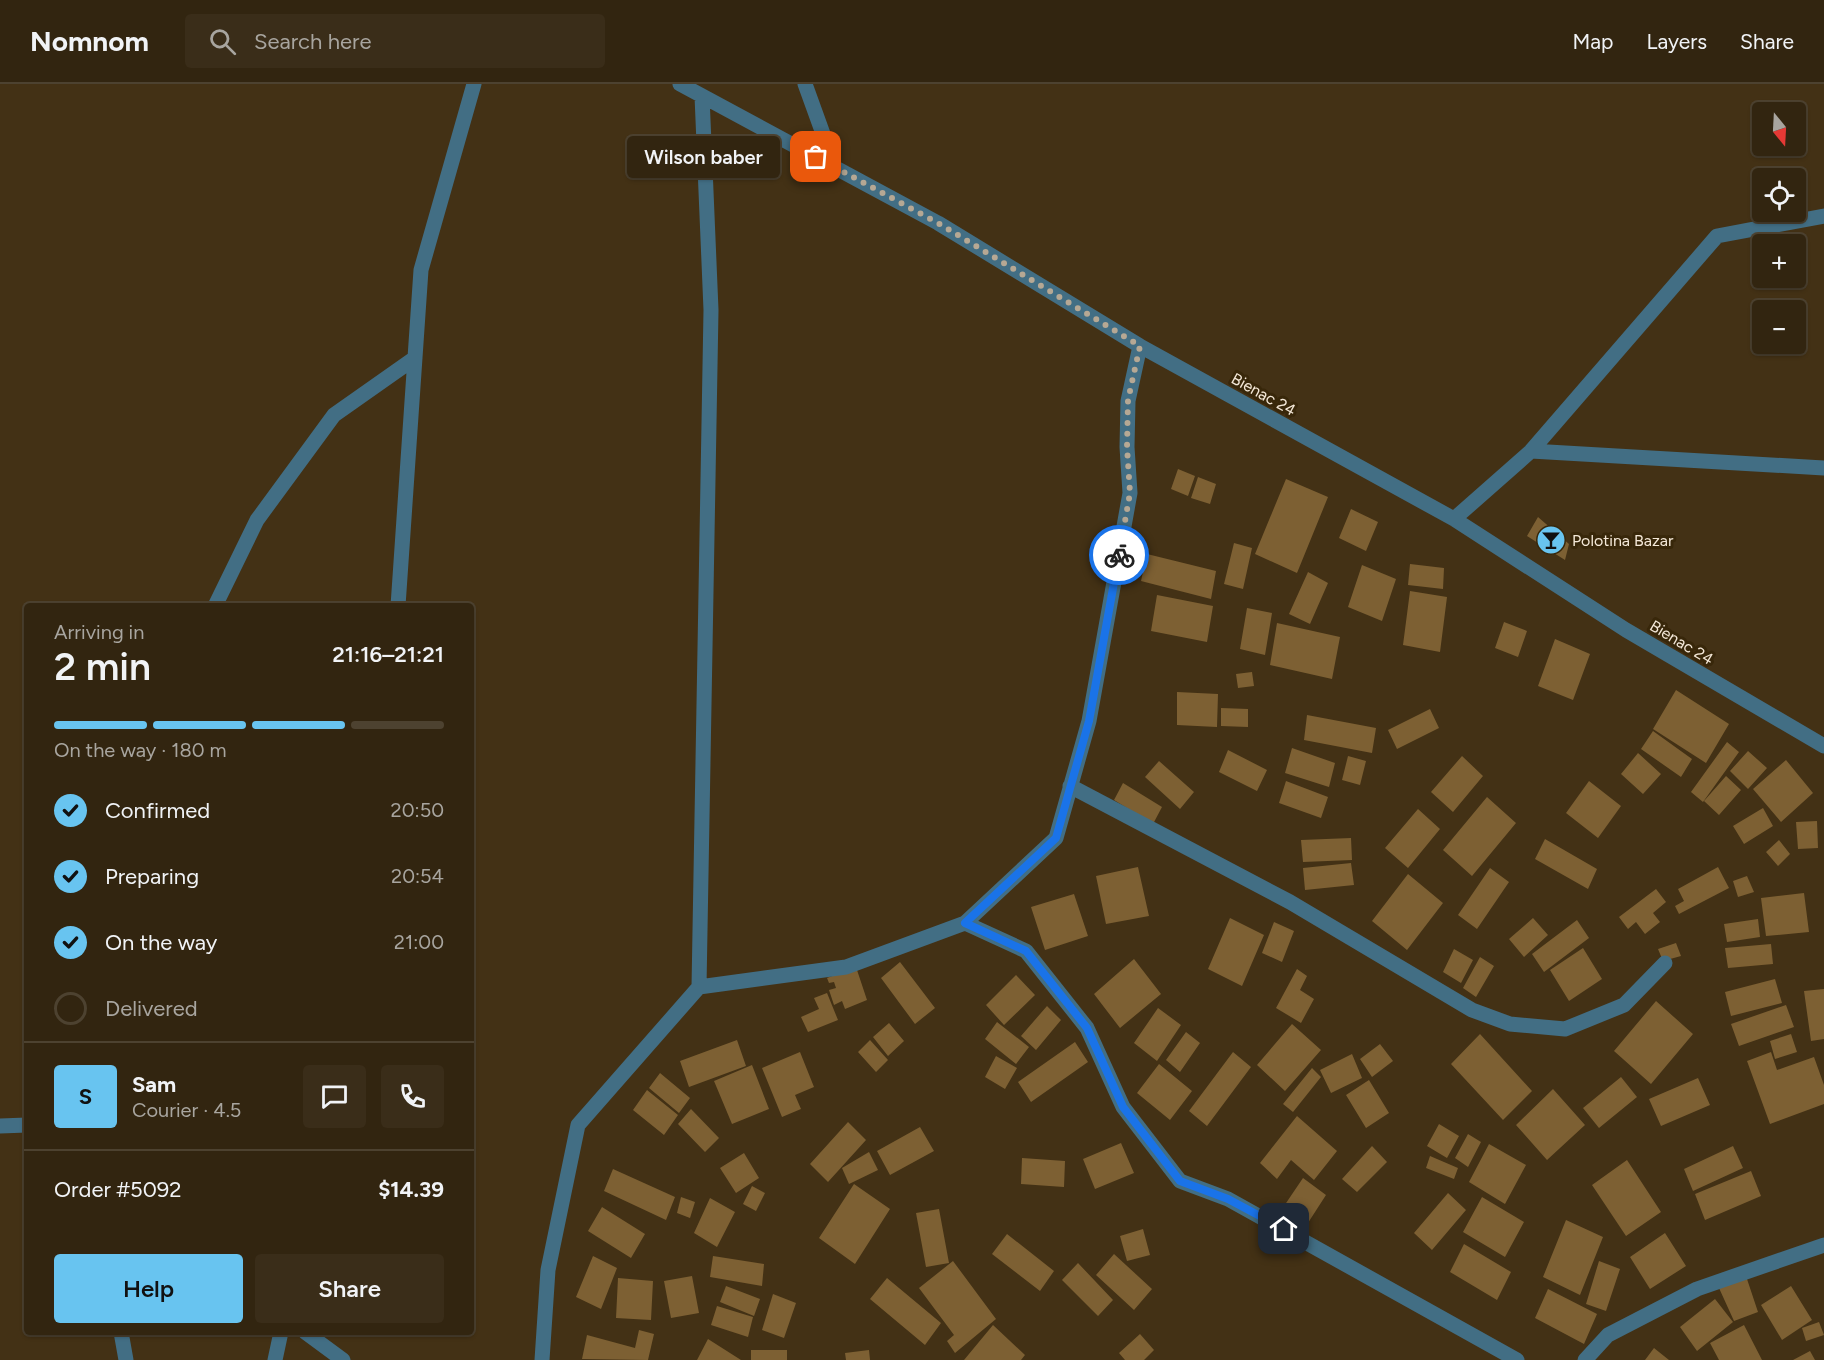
<!DOCTYPE html>
<html lang="en">
<head>
<meta charset="utf-8">
<style>
  :root { --surface:#322510; --page:#3a2d19; --text:#f1f3f6; --muted:#a8a59f; --line:#4d4230; --accent:#68c4f0 }
  body { margin:0; font-family:Figtree,sans-serif; background:var(--page); color:var(--text); height:100vh; display:flex; flex-direction:column; font-size:22px; white-space:nowrap }
  * { box-sizing:border-box; margin:0 }
  p { font-size:20px; color:var(--muted) }
  .icon { flex:none; width:33px; height:33px; fill:none; stroke:currentColor; stroke-width:2; stroke-linecap:round; stroke-linejoin:round }
  .map { position:relative; flex:1; overflow:hidden }
  .drawer { position:absolute; left:24px; top:519px; width:450px; height:732px; display:flex; flex-direction:column; background:var(--surface); border-radius:6px; box-shadow:0 2px 4px #0004,0 0 0 2px var(--line) }
  .drawer>* { flex:none }
  .needle { width:39px; rotate:162deg }
  .buttons { position:absolute; left:1752px; top:18px; display:grid; gap:12px }
  .buttons a { display:grid; place-items:center; width:54px; height:54px; border-radius:6px; background:var(--surface); box-shadow:0 2px 4px #0004,0 0 0 2px var(--line); font-size:30px }
  .pin { position:absolute; display:grid; place-items:center; width:51px; height:51px; color:#fff; margin:-26px; border-radius:12px; box-shadow:0 3px 9px #0006 }
  .courier { position:absolute; display:grid; place-items:center; width:60px; height:60px; margin:-30px; border:4px solid #1a73e8; border-radius:50%; background:#fff; color:#222; box-shadow:0 2px 8px #0007 }
  .bubble { position:absolute; height:42px; border-radius:6px; background:var(--surface); box-shadow:0 2px 4px #0004,0 0 0 2px var(--line); font-size:20px; font-weight:600; line-height:42px; text-align:center }
  .summary em { font-style:normal; font-weight:600 }
  .summary div { display:flex; flex-direction:column-reverse }
  .summary { display:flex; align-items:center; justify-content:space-between; height:102px; padding:0 30px }
  h1 { font-size:39px; font-weight:600; line-height:45px }
  .bar { display:grid; grid-template-columns:repeat(4,1fr); gap:9px 6px; align-content:center; height:72px; padding:0 30px }
  .bar i { height:8px; border-radius:4px; background:var(--line) }
  .bar .active { background:var(--accent) }
  .bar p { grid-column:span 4 }
  .line { display:flex; align-items:center; gap:15px; padding:0 30px; border-top:2px solid var(--line) }
  .line div { flex:1 }
  .round { display:grid; place-items:center; flex:none; width:63px; height:63px; border-radius:6px; background:var(--page) }
  ol { padding:0 30px; list-style:none }
  li { display:flex; align-items:center; gap:18px; height:66px }
  li p { margin-inline-start:auto }
  li .icon { padding:6px; border-radius:50%; background:var(--accent); color:#111; stroke-width:4 }
  li:last-child { color:var(--muted) }
  li i { width:33px; height:33px; border:3px solid var(--line); border-radius:50% }
  .cta { display:flex; gap:12px; margin-top:auto; padding:12px 30px }
  .cta a { flex:1; height:69px; border-radius:6px; background:var(--accent); color:#111; font-size:24px; font-weight:600; line-height:69px; text-align:center }
  .cta a+a { background:var(--page); color:var(--text) }
  header { display:flex; align-items:center; gap:36px; box-sizing:border-box; height:84px; padding:0 30px; background:var(--surface); border-bottom:2px solid var(--line) }
  header strong { font-size:28px }
  nav { display:flex; gap:33px; margin-inline-start:auto; font-size:21px }
  .search { width:420px; height:54px; background:var(--page); display:flex; align-items:center; gap:15px; box-sizing:border-box; padding:0 21px; border-radius:6px; color:var(--muted); font-size:22px }
  .map>svg:first-child { display:block }
  .building { fill:#7d6033 }
  .lines { fill:none; stroke-linecap:round; stroke-linejoin:round }
  .minor { stroke:#426e84; stroke-width:15 }
  .done { stroke:#b6a894; stroke-width:6; stroke-dasharray:0 10.8 }
  .route { stroke:#1a73e8; stroke-width:8 }
  .labels { text-anchor:middle; stroke-width:6; stroke-linejoin:round; paint-order:stroke }
  .street-label { font-size:16px; fill:#f4e8d8; stroke:#38270a }
  .poi-label { font-size:16px; fill:#f4e8d8; stroke:#38270a; text-anchor:start }
</style>
</head>
<body>
<header>
<strong>Nomnom</strong>
<div class="search"><svg class="icon" aria-label="search" viewBox="0 0 24 24"><circle cx="10" cy="10" r="6"/><path d="M15 15l6 6"/></svg>Search here</div>
<nav><a>Map</a><a>Layers</a><a>Share</a></nav>
</header>
<div class="map">
<svg width="1824" height="1276" viewBox="0 0 1824 1276">
  <rect width="100%" height="100%" fill="#433115"/>
  <path class="building" d="M1178 385 1195 392 1188 412 1171 405Z
    M1198 393 1216 400 1210 420 1191 414Z
    M1286 395 1328 413 1297 489 1255 470Z
    M1351 425 1378 438 1366 467 1339 454Z
    M1538 433 1569 460 1565 476 1527 452Z
    M1234 459 1252 464 1243 505 1224 500Z
    M1147 470 1216 487 1211 515 1141 497Z
    M1410 480 1444 484 1443 505 1408 501Z
    M1362 481 1396 495 1382 537 1348 523Z
    M1308 488 1328 499 1310 540 1289 530Z
    M1410 507 1447 513 1440 568 1403 561Z
    M1157 511 1213 522 1207 558 1151 547Z
    M1247 524 1272 529 1265 571 1240 565Z
    M1504 538 1527 547 1518 573 1495 564Z
    M1277 539 1340 553 1332 595 1270 581Z
    M1555 555 1590 570 1573 616 1538 602Z
    M1252 588 1254 602 1238 604 1236 590Z
    M1676 606 1729 640 1706 679 1653 645Z
    M1177 608 1218 610 1217 643 1177 641Z
    M1221 624 1248 625V643L1221 642Z
    M1430 625 1439 644 1397 665 1388 646Z
    M1307 631 1376 644 1372 669 1304 656Z
    M1653 647 1692 675 1681 693 1641 665Z
    M1727 658 1739 668 1703 718 1691 708Z
    M1292 664 1335 679 1329 703 1285 689Z
    M1228 666 1267 686 1257 707 1219 688Z
    M1748 667 1767 684 1748 705 1730 687Z
    M1638 669 1661 690 1643 710 1621 690Z
    M1348 672 1366 677 1360 701 1342 696Z
    M1462 672 1483 692 1453 728 1431 708Z
    M1786 676 1813 709 1781 738 1753 705Z
    M1159 677 1194 708 1180 725 1145 693Z
    M1726 692 1741 706 1719 731 1704 717Z
    M1286 697 1328 713 1321 734 1279 719Z
    M1589 697 1621 722 1598 754 1566 729Z
    M1123 699 1162 723 1153 740 1114 716Z
    M1487 713 1516 739 1472 792 1443 766Z
    M1763 724 1773 742 1744 760 1733 742Z
    M1418 725 1440 745 1408 784 1385 764Z
    M1817 737 1818 764 1798 765 1796 738Z
    M1351 754 1352 776 1303 778 1301 756Z
    M1545 755 1597 785 1588 805 1535 775Z
    M1779 756 1790 770 1778 782 1766 768Z
    M1351 779 1354 801 1305 806 1303 784Z
    M1138 783 1149 832 1106 840 1096 792Z
    M1718 783 1729 804 1679 830 1675 822 1684 817 1678 805Z
    M1490 784 1509 798 1477 845 1458 831Z
    M1408 790 1443 819 1407 866 1372 837Z
    M1747 792 1754 808 1738 813 1733 797Z
    M1656 805 1666 818 1653 829 1660 838 1645 850 1636 838 1628 845 1619 833Z
    M1804 809 1809 848 1766 852 1761 814Z
    M1074 810 1088 852 1045 866 1031 823Z
    M1230 834 1264 851 1242 902 1208 885Z
    M1533 834 1548 851 1524 873 1509 855Z
    M1758 835 1760 853 1727 858 1724 840Z
    M1577 836 1589 854 1544 888 1532 870Z
    M1274 838 1294 847 1282 878 1262 869Z
    M1676 859 1681 872 1663 877 1658 865Z
    M1771 860 1773 880 1728 884 1725 864Z
    M1583 864 1602 895 1569 917 1550 886Z
    M1454 865 1473 876 1461 899 1443 888Z
    M1480 873 1494 882 1476 913 1463 904Z
    M1134 875 1161 910 1120 944 1094 910Z
    M900 878 935 924 915 940 881 894Z
    M856 883 867 916 845 925 842 917 834 921 829 906 836 904 834 898 829 899 827 894Z
    M1297 885 1307 892 1300 906 1314 915 1301 939 1276 924Z
    M1016 891 1035 911 1004 941 986 921Z
    M1775 895 1782 919 1731 932 1725 908Z
    M1824 905V955L1811 957 1804 907Z
    M827 909 838 936 808 948 801 933 819 925 814 914Z
    M1656 917 1693 950 1651 1000 1614 967Z
    M1786 921 1794 943 1739 962 1731 940Z
    M1047 922 1061 936 1036 966 1021 952Z
    M1158 924 1181 941 1157 977 1134 959Z
    M997 938 1029 963 1016 980 985 955Z
    M889 939 904 957 888 972 873 953Z
    M1292 940 1321 966 1285 1007 1257 981Z
    M1186 948 1200 959 1180 988 1166 976Z
    M1480 950 1532 1007 1503 1036 1451 980Z
    M1791 950 1797 968 1775 975 1770 957Z
    M737 956 746 982 689 1003 680 977Z
    M870 956 888 976 876 988 858 968Z
    M1075 958 1088 978 1031 1018 1018 998Z
    M1380 960 1393 977 1372 993 1360 975Z
    M800 968 814 1003 795 1011 801 1025 782 1033 762 984Z
    M1233 968 1251 983 1207 1042 1189 1027Z
    M1771 968 1777 986 1814 973 1824 1001V1020L1770 1040 1747 977Z
    M1352 970 1362 994 1331 1009 1320 986Z
    M996 972 1017 984 1005 1005 985 993Z
    M1159 980 1192 1007 1170 1036 1137 1009Z
    M752 981 769 1025 732 1040 714 997Z
    M1312 984 1321 993 1293 1028 1283 1020Z
    M660 989 690 1014 679 1029 649 1004Z
    M1621 993 1637 1013 1599 1044 1583 1024Z
    M1698 994 1710 1021 1661 1042 1649 1015Z
    M1369 996 1389 1029 1366 1044 1346 1011Z
    M1553 1005 1585 1041 1547 1076 1516 1041Z
    M647 1006 678 1031 664 1051 633 1026Z
    M691 1025 719 1054 705 1068 678 1040Z
    M1297 1032 1337 1067 1314 1096 1291 1076 1277 1095 1260 1079Z
    M848 1038 866 1056 828 1098 810 1080Z
    M1439 1040 1459 1052 1447 1074 1427 1062Z
    M920 1043 934 1067 890 1091 877 1067Z
    M1468 1050 1481 1058 1468 1083 1455 1074Z
    M1121 1059 1134 1089 1095 1105 1083 1075Z
    M1489 1060 1526 1081 1505 1120 1469 1098Z
    M1372 1062 1387 1078 1357 1108 1342 1095Z
    M1733 1062 1743 1084 1693 1107 1684 1085Z
    M869 1068 878 1086 849 1100 842 1084Z
    M744 1069 759 1094 736 1109 720 1084Z
    M1430 1072 1458 1084 1454 1095 1426 1084Z
    M1022 1074 1065 1077 1064 1103 1021 1100Z
    M1627 1076 1661 1128 1626 1152 1592 1101Z
    M613 1085 675 1113 666 1136 604 1107Z
    M1751 1087 1761 1112 1705 1136 1695 1110Z
    M1303 1094 1326 1111 1306 1142 1282 1125Z
    M854 1100 890 1125 855 1180 819 1154Z
    M752 1102 765 1109 756 1127 743 1120Z
    M1448 1109 1466 1126 1432 1166 1414 1149Z
    M681 1113 695 1118 690 1134 677 1129Z
    M1482 1113 1524 1138 1505 1173 1463 1148Z
    M710 1114 735 1128 717 1163 694 1149Z
    M602 1123 645 1150 631 1174 588 1147Z
    M939 1125 949 1179 926 1183 916 1129Z
    M1566 1136 1603 1153 1580 1211 1543 1193Z
    M1143 1145 1150 1171 1127 1177 1120 1152Z
    M1665 1149 1686 1182 1650 1205 1630 1173Z
    M1007 1150 1054 1187 1040 1207 992 1170Z
    M1464 1160 1511 1188 1497 1216 1450 1188Z
    M1114 1170 1152 1205 1134 1226 1096 1191Z
    M593 1172 617 1184 601 1225 576 1213Z
    M713 1172 764 1180 762 1202 710 1193Z
    M953 1177 996 1235 955 1269 947 1257 954 1251 919 1204Z
    M1599 1177 1620 1185 1606 1227 1586 1220Z
    M1078 1179 1113 1216 1098 1232 1062 1196Z
    M692 1192 699 1229 671 1234 664 1197Z
    M1746 1192 1758 1228 1734 1237 1719 1204Z
    M618 1194 653 1197 651 1236 616 1234Z
    M887 1194 941 1239 925 1261 870 1215Z
    M726 1202 760 1215 754 1232 720 1218Z
    M1791 1202 1812 1236 1782 1256 1761 1221Z
    M1548 1205 1597 1230 1584 1260 1535 1234Z
    M773 1210 796 1219 784 1254 762 1246Z
    M1715 1215 1733 1238 1697 1267 1680 1243Z
    M717 1222 753 1233 748 1253 711 1241Z
    M1819 1238 1824 1251 1806 1257 1802 1244Z
    M993 1241 1025 1271 1021 1276H964Z
    M1744 1241 1762 1276H1719L1710 1259Z
    M639 1246 654 1250 648 1276 582 1275 587 1251 635 1264Z
    M1140 1250 1154 1266 1144 1276H1125L1119 1269Z
    M708 1255 741 1276H697Z
    M1654 1264 1669 1276H1645Z
    M751 1266H787V1276H751Z
    M869 1266 870 1276H846L845 1269Z
    M1810 1267 1815 1276H1793Z"/>
  <g class="lines">
    <path class="minor" d="M680 0 938 139 1140 262 1454 435 1626 546 1824 662
      M805 0 835 83
      M1140 262 1128 317 1127 363 1130 409 1089 637 1056 754 965 839 1026 867 1087 944 1123 1023 1180 1097 1228 1115 1517 1276
      M1531 367 1824 384
      M1454 435 1531 367 1717 152 1824 132
      M215 522 257 436 334 331 415 274
      M398 522 421 186 474 0
      M1070 702 1290 818 1472 926 1510 940 1565 945 1624 921 1665 879
      M699 903 711 226 702 12
      M0 1042 27 1041
      M121 1248 126 1276
      M305 1248 343 1276
      M275 1276 281 1248
      M542 1276 548 1186 578 1041 699 903 846 883 965 839
      M1585 1276 1608 1251 1697 1205 1824 1161"/>
  </g>
  <g class="lines">
    <path class="done" d="M816 73 938 139 1140 262 1128 316 1127 363 1130 409 1119 471"/>
    <path class="route" d="M1119 471 1089 637 1056 754 965 839 1026 867 1087 944 1123 1023 1180 1097 1228 1115 1284 1145"/>
  </g>
  <defs>
    <g id="bar-disc" transform="scale(1.5)"><circle r="9.5" fill="#68c4f0" stroke="#38270a"/><path d="M-6-5H6L.8 .8V4.5H3.5V6h-7V4.5H-.8V.8Z" fill="#111"/></g>
  </defs>
  <g fill-rule="evenodd">
    <use href="#bar-disc" x="1551" y="456"/>
  </g>
  <g class="labels">
    <g class="street-label">
      <text transform="translate(1264 310) rotate(29)" y="6">Bienac 24</text>
      <text transform="translate(1682 558) rotate(31)" y="6">Bienac 24</text>
    </g>
    <g class="poi-label">
      <text x="1572" y="462">Polotina Bazar</text>
    </g>
  </g>
</svg>
<div class="buttons">
<a><svg class="needle" viewBox="-14 -14 28 28"><path d="M0-13l5 13h-10z" fill="#e53935"/><path d="M0 13l5-13h-10z" fill="#a8a59f"/></svg></a>
<a><svg class="icon" aria-label="locate" viewBox="0 0 24 24"><circle cx="12" cy="12" r="6"/><path d="M12 2v4M12 18v4M2 12h4M18 12h4"/></svg></a>
<a>+</a>
<a>−</a>
</div>
<div class="pin" style="left:816px;top:73px;background:#ea580c"><svg class="icon" aria-label="bag" viewBox="0 0 24 24"><path d="M5 8h14l-1 12H6zM9 8a3 3 0 0 1 6 0"/></svg></div>
<div class="pin" style="left:1284px;top:1145px;background:#1f2937"><svg class="icon" aria-label="home" viewBox="0 0 24 24"><path d="M3 11l9-7 9 7M6 9v11h12V9"/></svg></div>
<div class="courier" style="left:1119px;top:471px"><svg class="icon" aria-label="bike" viewBox="0 0 24 24"><circle cx="6" cy="16" r="4"/><circle cx="18" cy="16" r="4"/><path d="M6 16l4-8h5l3 8M10 8l3 8H6M13 5h3"/></svg></div>
<div class="bubble" style="left:627px;top:52px;width:153px">Wilson baber</div>
<section class="drawer">
<div class="summary"><div><h1>2 min</h1><p>Arriving in</p></div><em>21:16–21:21</em></div>
<div class="bar"><i class="active"></i><i class="active"></i><i class="active"></i><i></i><p>On the way · 180 m</p></div>
<ol>
<li><svg class="icon" aria-label="check" viewBox="0 0 24 24"><path d="M5 12l5 5 9-10"/></svg>Confirmed<p>20:50</p></li>
<li><svg class="icon" aria-label="check" viewBox="0 0 24 24"><path d="M5 12l5 5 9-10"/></svg>Preparing<p>20:54</p></li>
<li><svg class="icon" aria-label="check" viewBox="0 0 24 24"><path d="M5 12l5 5 9-10"/></svg>On the way<p>21:00</p></li>
<li><i></i>Delivered</li>
</ol>
<div class="line" style="height:108px"><b class="round" style="background:var(--accent);color:#111">S</b><div><b>Sam</b><p>Courier · 4.5</p></div><a class="round"><svg class="icon" aria-label="chat" viewBox="0 0 24 24"><path d="M4 5h16v11H9l-5 4z"/></svg></a><a class="round"><svg class="icon" aria-label="phone" viewBox="0 0 24 24"><path d="M5 4h4l2 5-3 2q2 4 5 5l2-3 5 2v4C11 20 4 13 5 4z"/></svg></a></div>
<div class="line" style="height:78px"><div>Order #5092</div><b>$14.39</b></div>
<div class="cta"><a>Help</a><a>Share</a></div>
</section>
</div>
</body>
</html>
